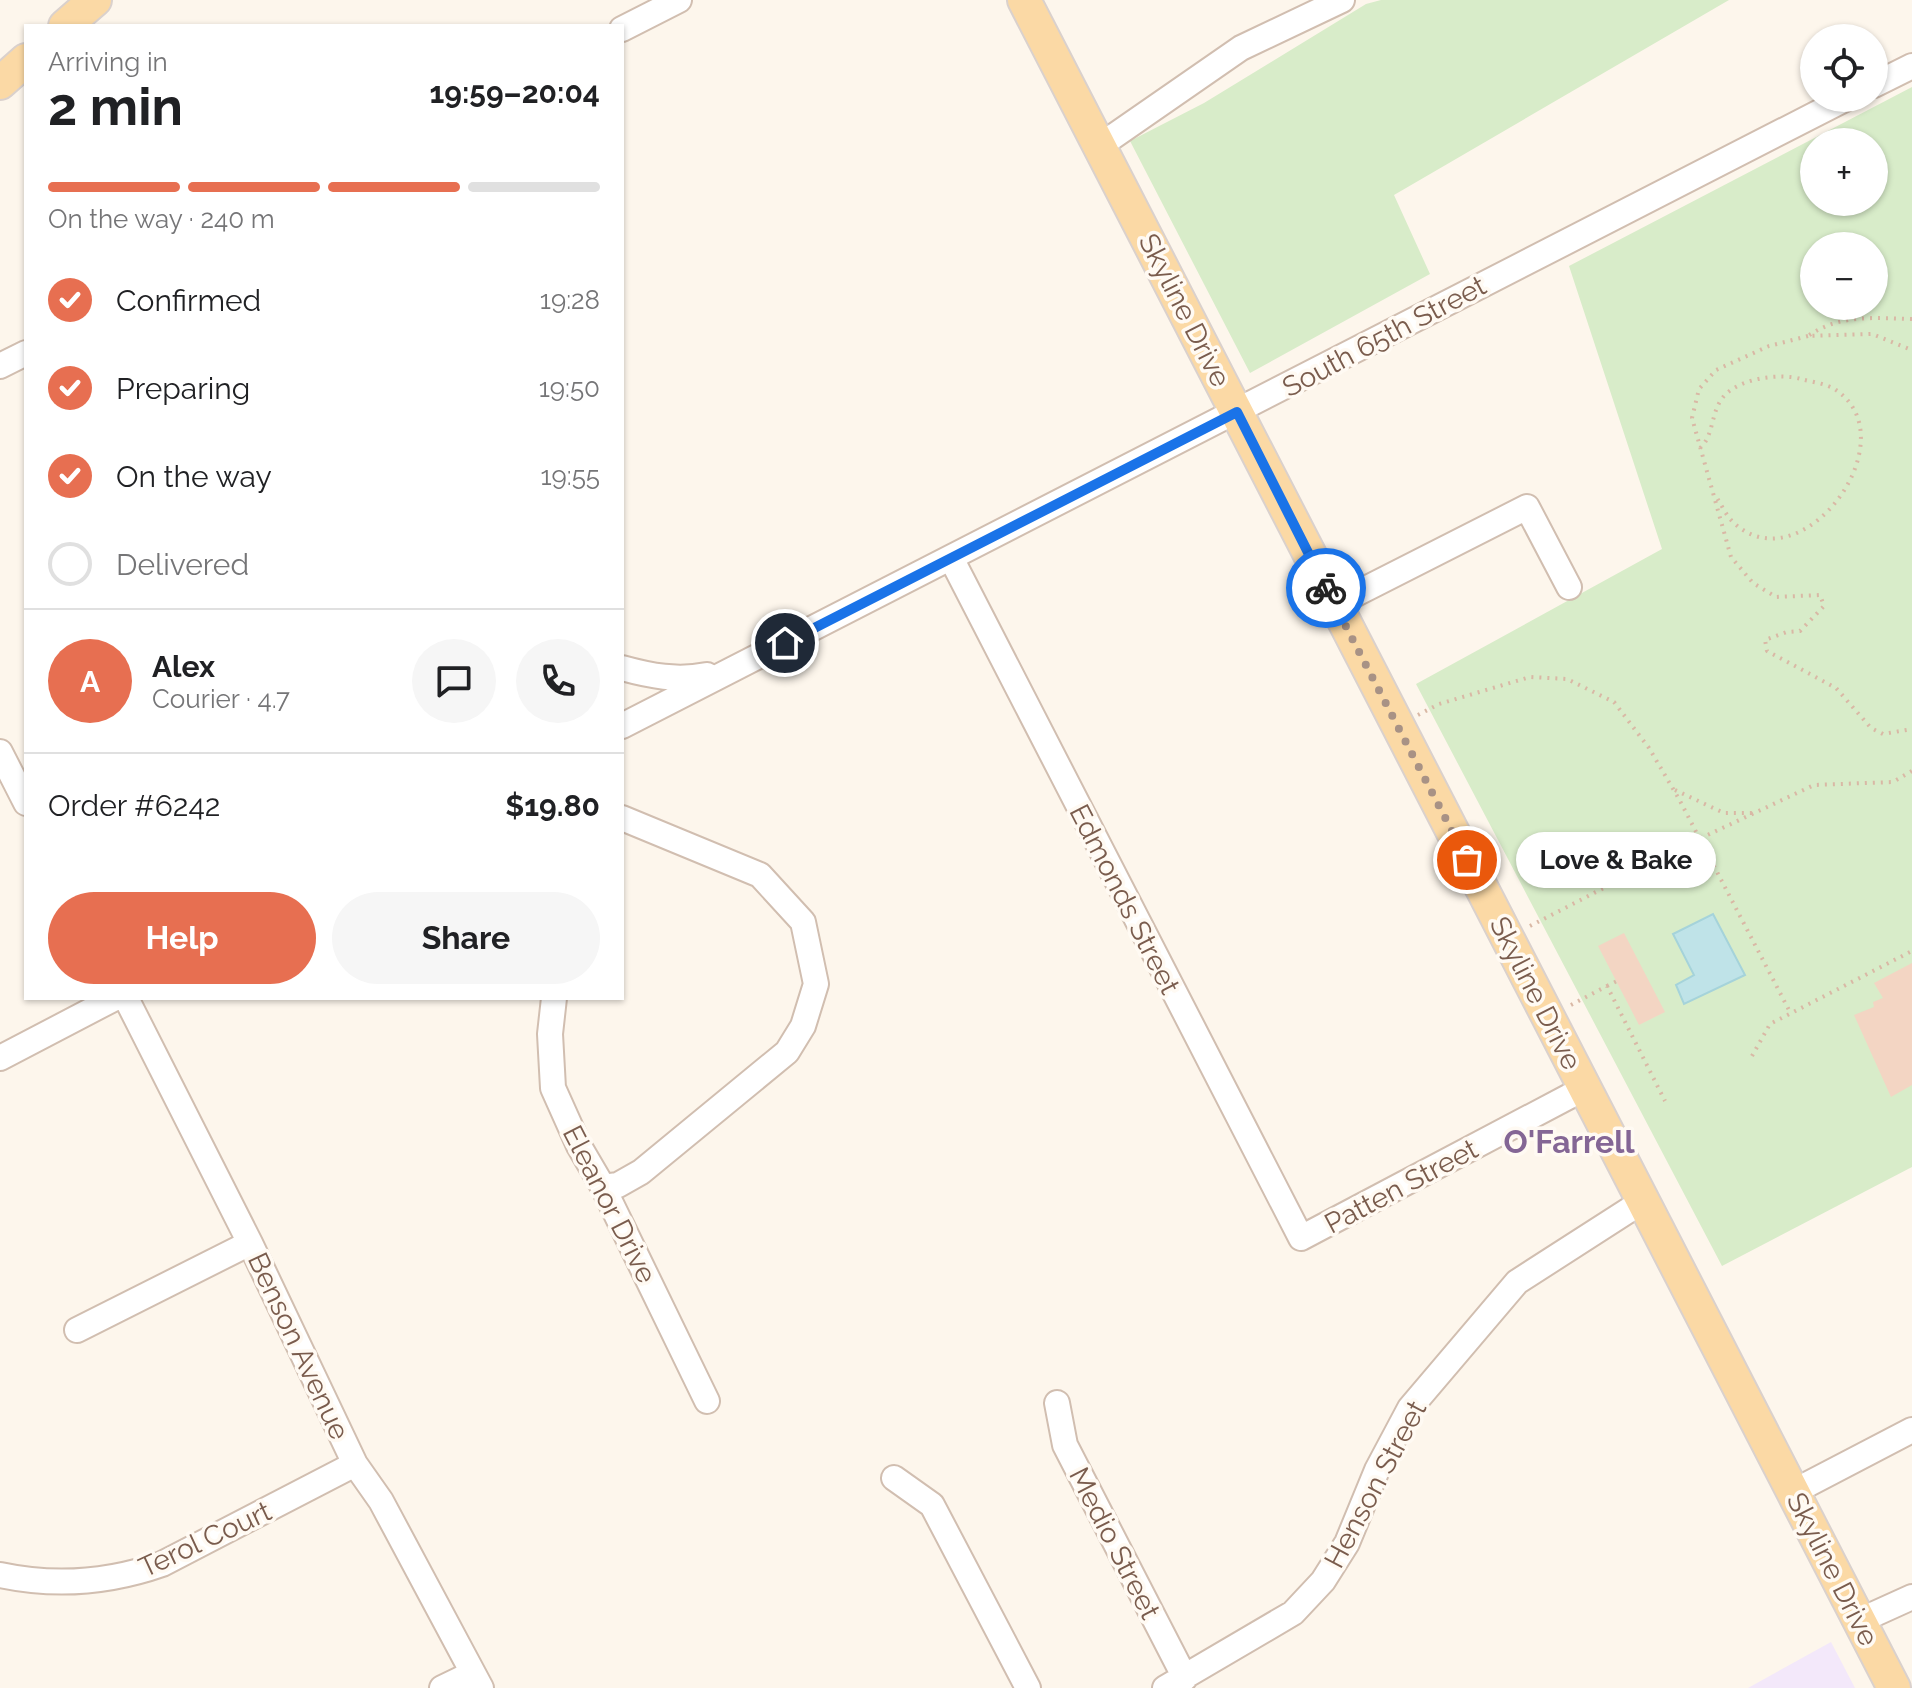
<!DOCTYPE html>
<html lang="en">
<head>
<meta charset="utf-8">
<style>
  :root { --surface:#fff; --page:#f6f6f6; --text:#202124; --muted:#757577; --line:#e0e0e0; --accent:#e76f51 }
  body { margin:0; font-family:Raleway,sans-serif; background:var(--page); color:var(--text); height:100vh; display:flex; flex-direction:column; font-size:30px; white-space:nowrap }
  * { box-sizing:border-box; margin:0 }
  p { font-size:26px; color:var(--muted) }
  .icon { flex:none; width:44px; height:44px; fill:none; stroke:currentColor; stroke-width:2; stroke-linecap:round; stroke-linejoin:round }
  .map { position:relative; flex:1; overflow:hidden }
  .details { position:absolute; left:24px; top:24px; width:600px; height:976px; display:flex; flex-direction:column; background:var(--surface); border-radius:0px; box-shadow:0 2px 6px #0004 }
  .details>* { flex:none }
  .controls { position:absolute; left:1800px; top:24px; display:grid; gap:16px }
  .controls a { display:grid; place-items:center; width:88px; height:88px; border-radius:50%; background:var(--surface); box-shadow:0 2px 6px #0004; font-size:40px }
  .pin { position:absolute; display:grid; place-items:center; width:68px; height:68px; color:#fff; margin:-34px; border:4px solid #fff; border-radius:50%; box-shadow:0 2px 8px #0007 }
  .courier { position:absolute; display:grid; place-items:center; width:80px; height:80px; margin:-40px; border:6px solid #1a73e8; border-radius:50%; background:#fff; color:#222; box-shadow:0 2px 10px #0007 }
  .bubble { position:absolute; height:56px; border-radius:28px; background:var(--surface); box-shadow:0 2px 6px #0004; font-size:26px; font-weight:700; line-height:56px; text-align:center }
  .head em { font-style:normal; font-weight:700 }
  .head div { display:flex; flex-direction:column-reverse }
  .head { display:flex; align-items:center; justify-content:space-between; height:136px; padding:0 24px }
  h1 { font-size:52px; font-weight:700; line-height:60px }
  .bar { display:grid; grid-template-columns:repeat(4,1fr); gap:12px 8px; align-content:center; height:96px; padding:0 24px }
  .bar i { height:10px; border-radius:6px; background:var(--line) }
  .bar .on { background:var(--accent) }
  .bar p { grid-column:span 4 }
  .line { display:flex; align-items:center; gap:20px; padding:0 24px; border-top:2px solid var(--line) }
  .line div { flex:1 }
  .round { display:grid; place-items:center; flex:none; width:84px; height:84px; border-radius:42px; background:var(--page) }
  ol { padding:0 24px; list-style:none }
  li { display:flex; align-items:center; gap:24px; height:88px }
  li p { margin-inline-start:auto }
  li .icon { padding:8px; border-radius:50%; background:var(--accent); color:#fff; stroke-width:4 }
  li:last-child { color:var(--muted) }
  li i { width:44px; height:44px; border:4px solid var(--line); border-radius:50% }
  .action { display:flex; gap:16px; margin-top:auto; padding:16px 24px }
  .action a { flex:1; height:92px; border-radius:48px; background:var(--accent); color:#fff; font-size:32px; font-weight:700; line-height:92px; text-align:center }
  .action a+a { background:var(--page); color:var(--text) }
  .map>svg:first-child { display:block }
  .education { fill:#f3e8fa }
  .green { fill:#d8ecc9; fill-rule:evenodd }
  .water { fill:#bfe3e8; stroke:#a5d3da; stroke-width:2 }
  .building { fill:#f3d5c3 }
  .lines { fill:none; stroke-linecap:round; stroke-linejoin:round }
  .minor-casing { stroke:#d1beb0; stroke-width:28 }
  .major-casing { stroke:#dad1cd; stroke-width:36 }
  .path { stroke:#d9b8a5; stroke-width:4; stroke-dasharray:2 6; stroke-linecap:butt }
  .minor { stroke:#fff; stroke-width:24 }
  .major { stroke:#fbd9a5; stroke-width:32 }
  .done { stroke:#a89285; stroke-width:8; stroke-dasharray:0 14.4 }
  .route { stroke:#1a73e8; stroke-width:10 }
  .labels { text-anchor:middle; stroke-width:7; stroke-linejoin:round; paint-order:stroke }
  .street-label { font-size:28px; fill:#7a5c4d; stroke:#fffaf3 }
  .quarter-label { font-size:32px; font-weight:bold; fill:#846695; stroke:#fffaf3 }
</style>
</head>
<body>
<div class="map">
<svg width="1912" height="1688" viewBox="0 0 1912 1688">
  <rect width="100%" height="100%" fill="#fdf6ec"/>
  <path class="education" d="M1831 1642 1855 1688H1748Z"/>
  <path class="green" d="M1381 0H1729L1394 195 1430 274 1250 373 1130 141 1204 103 1366 4Z
    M1912 87V1167L1722 1266 1416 684 1662 549 1569 266ZM1814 142H1874V202H1814ZM1814 246H1874V306H1814Z"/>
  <path class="water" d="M1713 914 1745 975 1684 1004 1676 985 1694 975 1673 934Z"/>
  <path class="building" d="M1624 933 1665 1012 1639 1025 1598 946Z
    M1912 963V1085L1891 1097 1854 1015 1874 1007 1873 1002 1883 998 1874 983Z"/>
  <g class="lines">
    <g class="minor-casing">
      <path id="minor" d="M622 29 679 0
        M1874 85 1912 66
        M1101 145 1241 48 1342 0
        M0 366 26 353
        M951 558 1301 1238 1585 1088
        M1334 605 1527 507 1569 587
        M622 668C651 676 677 681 707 675
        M622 726 1847 98
        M0 752 26 803
        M126 998 250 1243 355 1464 381 1501 481 1688
        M554 998 550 1034 553 1088 579 1146 603 1187 707 1401
        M0 1058 115 998
        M603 1187 618 1185 641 1172 787 1052 803 1026 816 984 803 922 760 875 622 818
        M77 1330 250 1243
        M1057 1403 1065 1445 1185 1678
        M894 1478 932 1505 1028 1688
        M1793 1492 1912 1430
        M0 1575C56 1587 108 1583 162 1564L355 1464
        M1859 1621 1912 1597
        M442 1688 473 1673
        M1165 1688 1293 1613 1323 1581 1347 1543 1377 1470 1410 1408 1517 1282 1643 1201"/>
    </g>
    <g class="major-casing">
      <path id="major" d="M1024 0 1894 1688
        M65 26 95 0
        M0 83 26 60"/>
    </g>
    <path class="path" d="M1912 319C1875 318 1839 314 1808 336L1872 334 1912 350
      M1808 336 1769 346 1716 370 1699 389 1692 418 1731 557 1753 583 1776 597 1820 595 1824 606 1800 631 1787 632 1765 640 1767 651 1836 688 1871 728 1883 734 1912 729
      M1700 448C1715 435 1710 409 1726 394 1743 378 1780 373 1801 379 1812 382 1828 384 1836 390 1910 440 1802 586 1734 523 1727 517 1722 506 1717 498
      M1418 715 1439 704 1530 677 1567 679 1614 702 1649 748 1679 799 1790 1012
      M1675 790 1724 813H1753
      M1530 926 1699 839 1814 785 1893 782 1912 771
      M1607 986 1617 981
      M1571 1005 1607 986 1665 1101
      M1752 1056 1770 1024 1912 951"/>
    <use href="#minor" class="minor"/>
    <use href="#major" class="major"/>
  </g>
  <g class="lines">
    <path class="done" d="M1326 588 1467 860"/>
    <path class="route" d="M785 643 1237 412 1326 588"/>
  </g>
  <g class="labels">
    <g class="street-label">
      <text transform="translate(1185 310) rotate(63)" y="10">Skyline Drive</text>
      <text transform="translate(1384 336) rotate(-28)" y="10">South 65th Street</text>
      <text transform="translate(1125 899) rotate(63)" y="10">Edmonds Street</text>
      <text transform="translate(1536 993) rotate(63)" y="10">Skyline Drive</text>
      <text transform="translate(1401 1186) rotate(-28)" y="10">Patten Street</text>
      <text transform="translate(610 1204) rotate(63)" y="10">Eleanor Drive</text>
      <text transform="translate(299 1346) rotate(65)" y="10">Benson Avenue</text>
      <text transform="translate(1375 1484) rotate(-62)" y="10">Henson Street</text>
      <text transform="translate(205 1539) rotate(-25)" y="10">Terol Court</text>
      <text transform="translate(1115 1543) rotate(63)" y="10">Medio Street</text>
      <text transform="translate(1833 1569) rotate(63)" y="10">Skyline Drive</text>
    </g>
    <g class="quarter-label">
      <text x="1569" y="1153">O'Farrell</text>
    </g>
  </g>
</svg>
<div class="controls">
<a><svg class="icon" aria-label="locate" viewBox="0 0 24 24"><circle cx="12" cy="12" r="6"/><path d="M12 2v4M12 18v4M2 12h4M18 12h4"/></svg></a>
<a>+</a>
<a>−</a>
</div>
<div class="pin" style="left:1467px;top:860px;background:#ea580c"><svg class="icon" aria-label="bag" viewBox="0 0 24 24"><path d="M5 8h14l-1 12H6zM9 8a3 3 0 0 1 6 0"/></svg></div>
<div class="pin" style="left:785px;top:643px;background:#1f2937"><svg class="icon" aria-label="home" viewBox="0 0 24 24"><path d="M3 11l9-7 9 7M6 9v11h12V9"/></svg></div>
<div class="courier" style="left:1326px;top:588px"><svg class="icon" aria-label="bike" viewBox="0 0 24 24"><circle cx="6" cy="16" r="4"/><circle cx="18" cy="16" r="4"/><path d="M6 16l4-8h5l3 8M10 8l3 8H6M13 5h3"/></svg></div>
<div class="bubble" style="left:1516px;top:832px;width:200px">Love &amp; Bake</div>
<section class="details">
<div class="head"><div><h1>2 min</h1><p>Arriving in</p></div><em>19:59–20:04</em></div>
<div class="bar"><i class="on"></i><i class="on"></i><i class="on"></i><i></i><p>On the way · 240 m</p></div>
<ol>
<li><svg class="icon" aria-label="check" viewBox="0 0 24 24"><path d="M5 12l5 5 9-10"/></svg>Confirmed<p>19:28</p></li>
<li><svg class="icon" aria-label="check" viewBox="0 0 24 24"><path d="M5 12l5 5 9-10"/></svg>Preparing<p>19:50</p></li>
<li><svg class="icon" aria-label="check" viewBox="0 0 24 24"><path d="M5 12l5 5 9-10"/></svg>On the way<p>19:55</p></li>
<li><i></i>Delivered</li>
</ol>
<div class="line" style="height:144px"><b class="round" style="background:var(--accent);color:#fff">A</b><div><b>Alex</b><p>Courier · 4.7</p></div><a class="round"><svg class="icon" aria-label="chat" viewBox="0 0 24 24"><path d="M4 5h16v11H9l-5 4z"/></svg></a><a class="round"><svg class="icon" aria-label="phone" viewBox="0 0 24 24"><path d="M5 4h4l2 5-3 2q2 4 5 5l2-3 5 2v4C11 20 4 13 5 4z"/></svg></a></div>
<div class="line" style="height:104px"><div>Order #6242</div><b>$19.80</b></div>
<div class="action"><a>Help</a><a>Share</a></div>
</section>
</div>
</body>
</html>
